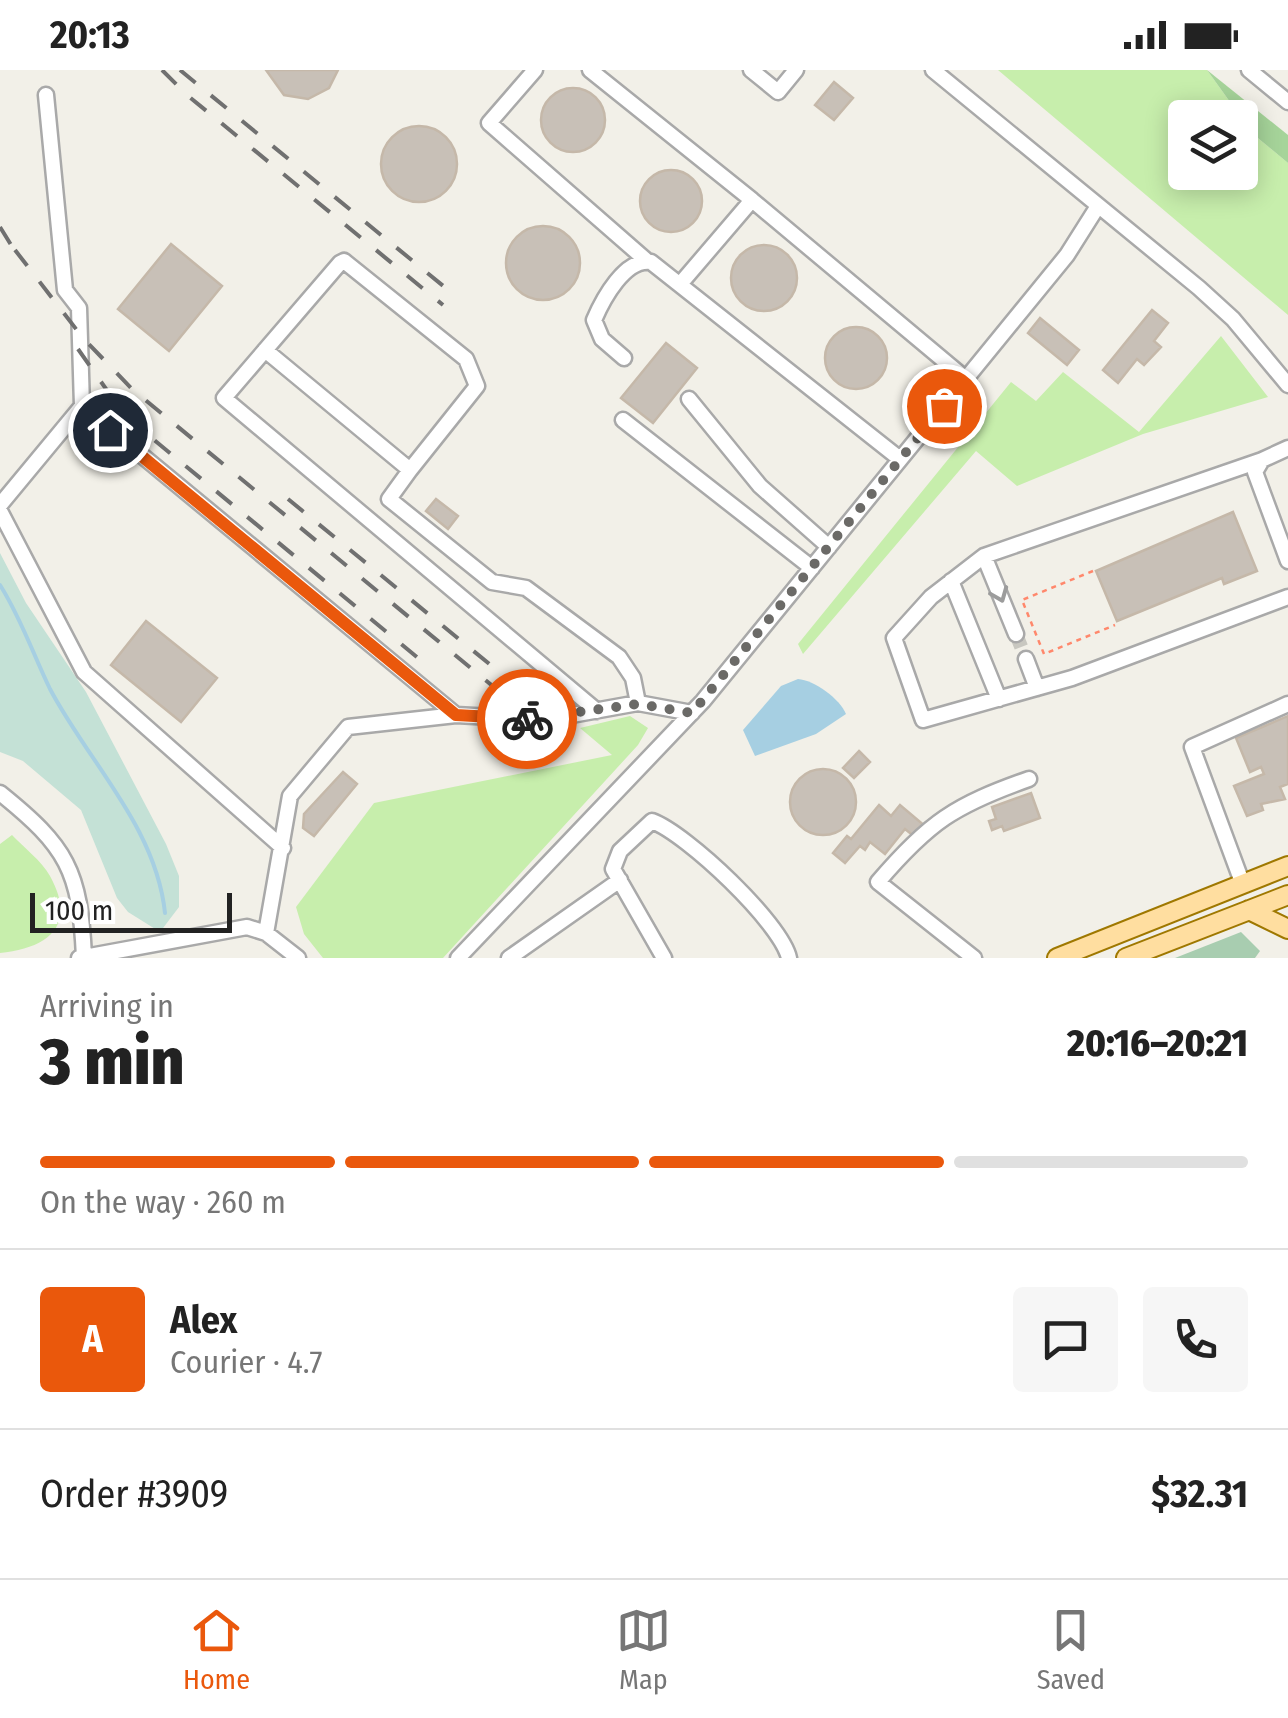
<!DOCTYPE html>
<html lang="en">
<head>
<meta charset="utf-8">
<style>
  :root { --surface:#fff; --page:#f6f6f6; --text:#222; --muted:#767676; --line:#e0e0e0; --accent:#ea580c }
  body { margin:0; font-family:"Fira Sans Condensed",sans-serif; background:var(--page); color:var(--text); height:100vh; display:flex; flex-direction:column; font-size:38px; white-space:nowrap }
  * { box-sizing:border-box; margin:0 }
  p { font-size:32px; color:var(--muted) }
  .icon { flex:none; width:55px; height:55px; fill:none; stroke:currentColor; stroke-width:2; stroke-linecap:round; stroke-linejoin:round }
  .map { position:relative; height:888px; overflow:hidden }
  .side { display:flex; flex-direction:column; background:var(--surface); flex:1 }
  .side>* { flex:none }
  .controls { position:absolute; left:1168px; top:30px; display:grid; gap:20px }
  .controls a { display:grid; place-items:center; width:90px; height:90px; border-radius:10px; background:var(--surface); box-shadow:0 5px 25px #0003; font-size:50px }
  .scale { position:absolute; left:30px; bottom:25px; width:202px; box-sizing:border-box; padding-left:10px; border:5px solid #222; border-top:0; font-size:28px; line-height:35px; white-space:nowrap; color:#222; -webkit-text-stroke:8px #fff; paint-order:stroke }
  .pin { position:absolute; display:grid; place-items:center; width:85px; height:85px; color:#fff; margin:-42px; border:5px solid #fff; border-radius:50%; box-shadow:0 2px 10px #0007 }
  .courier { position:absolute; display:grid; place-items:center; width:100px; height:100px; margin:-50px; border:8px solid #ea580c; border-radius:50%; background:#fff; color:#222; box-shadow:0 2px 12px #0007 }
  .headline em { font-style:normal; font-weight:800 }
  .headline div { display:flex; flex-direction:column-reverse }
  .headline { display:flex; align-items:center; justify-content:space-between; height:170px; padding:0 40px }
  h1 { font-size:65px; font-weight:800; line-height:75px }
  .bar { display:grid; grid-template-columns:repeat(4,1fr); gap:15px 10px; align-content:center; height:120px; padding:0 40px }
  .bar i { height:12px; border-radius:8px; background:var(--line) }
  .bar .current { background:var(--accent) }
  .bar p { grid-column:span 4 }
  .line { display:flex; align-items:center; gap:25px; padding:0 40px; border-top:2px solid var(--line) }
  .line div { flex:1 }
  .round { display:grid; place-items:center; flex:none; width:105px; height:105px; border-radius:10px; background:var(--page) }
  .status { display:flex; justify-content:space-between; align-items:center; height:70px; padding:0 50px; background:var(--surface); direction:ltr }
  .status svg { height:28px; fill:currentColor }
  .tab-bar { display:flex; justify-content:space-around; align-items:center; height:140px; border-top:2px solid var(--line); background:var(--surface); font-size:28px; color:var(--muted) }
  .tab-bar a { display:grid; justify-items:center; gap:5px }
  .tab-bar .current { color:var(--accent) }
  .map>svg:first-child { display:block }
  .grass { fill:#c7eeac; fill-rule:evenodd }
  .forest { fill:#a6d49a }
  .wetland { fill:#c4e1d6 }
  .cemetery { fill:#a8cdb0 }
  .water { fill:#a6cfe2 }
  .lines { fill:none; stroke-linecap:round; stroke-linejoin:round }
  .stream { stroke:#a6cfe2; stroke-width:4 }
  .building { fill:#c8c0b7; stroke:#c5b8a9; stroke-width:2.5 }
  .minor-tunnel { stroke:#c8c7c0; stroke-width:14; stroke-dasharray:14 7; stroke-linecap:butt }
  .minor-casing { stroke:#a9a9a9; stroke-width:19 }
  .major-casing { stroke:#9f7800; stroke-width:22 }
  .path { stroke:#ff886c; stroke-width:2.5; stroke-dasharray:5 5; stroke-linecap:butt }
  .minor { stroke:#fff; stroke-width:14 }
  .major { stroke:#ffdea0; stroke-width:18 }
  .rail { stroke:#707070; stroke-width:4; stroke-dasharray:20 20; stroke-linecap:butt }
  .oneway { stroke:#9c9c9c }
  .done { stroke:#6b6a67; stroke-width:10; stroke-dasharray:0 18 }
  .route { stroke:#ea580c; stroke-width:12 }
</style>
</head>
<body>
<div class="status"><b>20:13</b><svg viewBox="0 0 49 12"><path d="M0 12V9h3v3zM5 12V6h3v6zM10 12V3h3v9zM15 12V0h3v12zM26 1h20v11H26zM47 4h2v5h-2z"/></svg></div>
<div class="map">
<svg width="1288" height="888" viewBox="0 0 1288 888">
  <rect width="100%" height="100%" fill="#f2f0e8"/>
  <path class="grass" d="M998 0H1207L1253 64 1288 93V245ZM1185 48H1240V102H1185Z
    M1221 266 1268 327 1143 364 1017 416 976 381 803 584 798 574 1011 312 1036 331 1063 302 1139 362Z
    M630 646 648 658 638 675 443 888H323L304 864 296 837 374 733 612 685 580 658Z
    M12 765C23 777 42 791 50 806 78 857 47 878 0 883V774Z"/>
  <path class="forest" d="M1207 0 1288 65V93L1253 64Z"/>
  <path class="wetland" d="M0 483 26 533 86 622 166 774 179 806V837L160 862 128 842 117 828 81 740 23 691 0 682Z"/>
  <path class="cemetery" d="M1241 862 1260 881 1255 888H1175Z"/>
  <path class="water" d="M798 609C814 610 840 629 846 644L816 664 755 686 743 660 781 616Z"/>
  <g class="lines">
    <path class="stream" d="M0 515C21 548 33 584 50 619 89 693 156 757 165 843"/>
  </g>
  <path class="building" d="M266 0H338L329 18 308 29 284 25Z
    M834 12 853 28 834 50 815 35Z
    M541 50a32 32 0 1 1 64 0a32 32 0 1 1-64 0Z
    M381 94a38 38 0 1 1 76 0a38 38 0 1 1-76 0Z
    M640 131a31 31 0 1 1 62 0a31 31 0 1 1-62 0Z
    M506 193a37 37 0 1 1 74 0a37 37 0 1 1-74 0Z
    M171 174 222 216 169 281 118 239Z
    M731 208a33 33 0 1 1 66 0a33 33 0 1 1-66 0Z
    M1152 240 1168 253 1154 271 1161 277 1144 295 1137 289 1118 313 1103 300Z
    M1040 248 1079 280 1067 295 1028 263Z
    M825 288a31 31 0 1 1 62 0a31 31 0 1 1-62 0Z
    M666 273 697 298 653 353 621 328Z
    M436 429 458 446 448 459 426 441Z
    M1233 442 1257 501 1224 514 1222 508 1117 551 1096 501Z
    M146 551 217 608 181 652 111 595Z
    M1288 646V714L1280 717 1285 729 1261 734 1263 740 1247 746 1234 716 1264 704 1261 697 1250 702 1236 668Z
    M859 681 870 692 854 708 843 698Z
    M790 732a33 33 0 1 1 66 0a33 33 0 1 1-66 0Z
    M343 702 357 714 314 766 303 758 304 744Z
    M1031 723 1040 748 1004 761 1002 756 992 760 989 751 996 749 992 737Z
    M879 735 891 746 900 735 925 756 915 767 905 759 885 784 870 772 865 780 860 776 845 793 833 783 847 766 851 769Z"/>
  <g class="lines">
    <path class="minor-tunnel" d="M1016 564 1026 589"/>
    <g class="minor-casing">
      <path id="minor" d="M535 0 489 53 647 191
        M590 0 752 130
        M751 0 778 22 796 0
        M933 0 1199 218 1233 249 1288 315
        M1249 0 1288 32
        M681 213 752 130 966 309
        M265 280 410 400 477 316 466 289 344 191 340 193 224 328 597 641
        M624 288 602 269 594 250C603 229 625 188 651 192L900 389
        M689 329 760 416 829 477
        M82 336 456 645
        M623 350 812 498
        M1288 378 1262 390 1255 402 1288 491
        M1262 390 984 486 931 527 894 568 923 650 1072 608 1288 527
        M410 400 389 429 492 512 526 518 619 587 633 608 638 633
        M0 435 82 336 79 238 65 220 46 25
        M0 441 84 602 283 778
        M984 486 1016 564
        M951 511 999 629
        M1026 589 1037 618
        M0 723C67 777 80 800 84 887
        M1242 812 1192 677 1288 634
        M266 863 290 726 348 657 456 645 544 650 638 633 692 643
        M79 888 247 857 266 863 298 888
        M458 888 703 631 1067 185 1098 136
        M509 888 620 810
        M664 888 613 799 620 781 652 751C687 764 781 853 789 888
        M974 888 878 812C929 752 955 735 1029 709"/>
    </g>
    <g class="major-casing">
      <path id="major" d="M1249 840 1288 859
        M1057 888 1288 796
        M1126 888 1288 825"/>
    </g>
    <path class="path" d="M1093 501 1022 530 1044 584 1115 555"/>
    <use href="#minor" class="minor"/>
    <use href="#major" class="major"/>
    <path class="rail" d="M162 0 187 25 443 235
      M180 0 453 224
      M0 157 21 191
      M15 180 83 268 132 319 506 627
      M78 279 118 336 153 369 418 588
      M288 429 515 615"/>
  </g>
  <defs><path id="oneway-chevron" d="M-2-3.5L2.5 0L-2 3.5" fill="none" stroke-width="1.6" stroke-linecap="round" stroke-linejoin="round" transform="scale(2.5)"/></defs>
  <use class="oneway" href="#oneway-chevron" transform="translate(1000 525) rotate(68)"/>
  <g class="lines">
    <path class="done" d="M527 649 638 634 692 643 944 336"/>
    <path class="route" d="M110 360 456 645 527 649"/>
  </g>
</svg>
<div class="controls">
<a><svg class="icon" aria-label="layers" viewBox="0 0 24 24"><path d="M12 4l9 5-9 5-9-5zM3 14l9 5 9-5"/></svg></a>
</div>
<div class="scale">100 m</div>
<div class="pin" style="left:944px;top:336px;background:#ea580c"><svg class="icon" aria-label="bag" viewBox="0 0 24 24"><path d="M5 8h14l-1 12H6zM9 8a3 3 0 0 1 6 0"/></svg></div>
<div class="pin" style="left:110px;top:360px;background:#1f2937"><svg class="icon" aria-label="home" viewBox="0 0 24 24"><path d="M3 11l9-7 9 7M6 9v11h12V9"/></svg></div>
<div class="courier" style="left:527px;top:649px"><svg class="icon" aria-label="bike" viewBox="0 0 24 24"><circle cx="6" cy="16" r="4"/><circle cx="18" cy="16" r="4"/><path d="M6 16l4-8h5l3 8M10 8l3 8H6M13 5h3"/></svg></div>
</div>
<section class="side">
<div class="headline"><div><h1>3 min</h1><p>Arriving in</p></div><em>20:16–20:21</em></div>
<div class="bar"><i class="current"></i><i class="current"></i><i class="current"></i><i></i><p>On the way · 260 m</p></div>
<div class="line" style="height:180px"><b class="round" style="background:var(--accent);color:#fff">A</b><div><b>Alex</b><p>Courier · 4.7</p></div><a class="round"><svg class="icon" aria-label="chat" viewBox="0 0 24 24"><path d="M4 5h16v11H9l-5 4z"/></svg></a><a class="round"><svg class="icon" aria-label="phone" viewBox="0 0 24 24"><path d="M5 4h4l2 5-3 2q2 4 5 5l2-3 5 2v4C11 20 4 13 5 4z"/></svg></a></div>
<div class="line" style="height:130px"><div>Order #3909</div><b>$32.31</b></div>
</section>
<nav class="tab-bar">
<a class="current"><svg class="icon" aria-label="home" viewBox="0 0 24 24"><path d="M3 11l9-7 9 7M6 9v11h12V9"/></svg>Home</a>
<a><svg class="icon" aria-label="map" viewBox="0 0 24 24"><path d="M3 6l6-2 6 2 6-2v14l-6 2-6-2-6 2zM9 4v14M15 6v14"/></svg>Map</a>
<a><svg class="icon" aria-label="saved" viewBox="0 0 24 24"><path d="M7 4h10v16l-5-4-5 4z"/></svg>Saved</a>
</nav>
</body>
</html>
